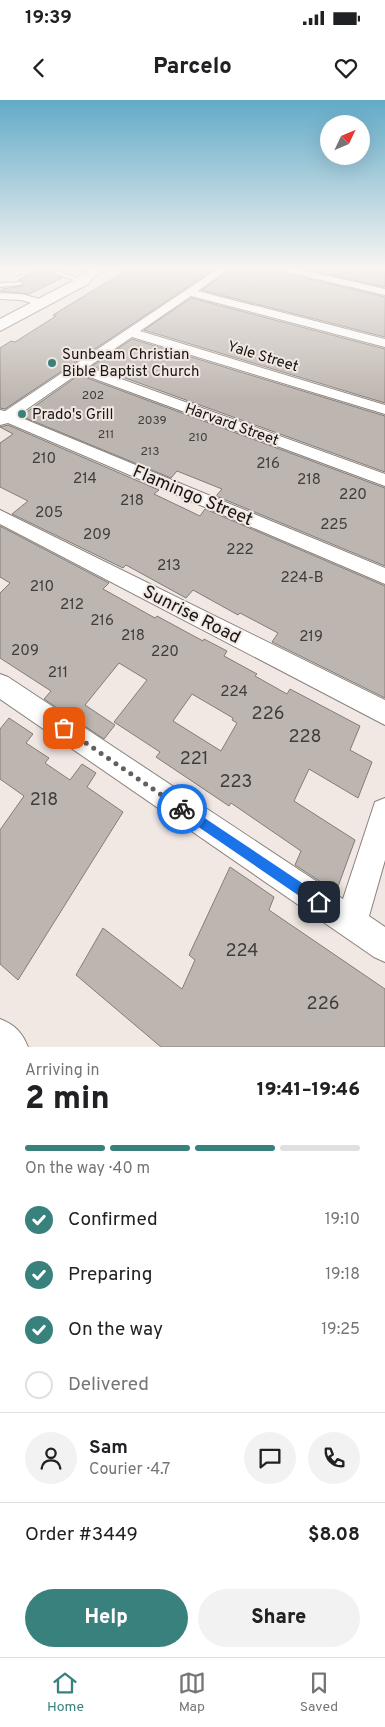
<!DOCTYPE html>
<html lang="en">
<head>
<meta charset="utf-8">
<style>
  :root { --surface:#fff; --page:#f2f2f2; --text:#202124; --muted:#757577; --line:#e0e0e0; --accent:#38817d }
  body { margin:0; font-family:Overpass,sans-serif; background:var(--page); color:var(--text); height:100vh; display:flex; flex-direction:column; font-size:19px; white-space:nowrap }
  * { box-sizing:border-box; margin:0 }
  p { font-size:16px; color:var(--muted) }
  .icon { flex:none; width:28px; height:28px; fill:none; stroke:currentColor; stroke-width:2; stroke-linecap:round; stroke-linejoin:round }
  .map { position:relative; height:947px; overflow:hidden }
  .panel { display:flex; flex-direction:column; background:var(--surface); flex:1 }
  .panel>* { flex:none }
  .needle { width:32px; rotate:46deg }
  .controls { position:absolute; left:320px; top:15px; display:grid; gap:10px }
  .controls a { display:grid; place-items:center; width:50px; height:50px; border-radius:50%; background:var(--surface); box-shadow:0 5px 20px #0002; font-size:25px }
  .pin { position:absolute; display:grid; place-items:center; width:42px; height:42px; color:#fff; margin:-21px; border-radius:10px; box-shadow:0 2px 8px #0006 }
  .courier { position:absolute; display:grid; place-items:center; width:50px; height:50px; margin:-25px; border:4px solid #1a73e8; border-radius:50%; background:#fff; color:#222; box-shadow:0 1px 6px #0007 }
  .headline em { font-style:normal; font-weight:800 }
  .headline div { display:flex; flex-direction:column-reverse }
  .headline { display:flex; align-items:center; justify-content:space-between; height:85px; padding:0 25px }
  h1 { font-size:32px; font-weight:800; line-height:38px }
  .bar { display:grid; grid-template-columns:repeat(4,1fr); gap:8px 5px; align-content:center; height:60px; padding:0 25px }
  .bar i { height:6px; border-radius:4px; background:var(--line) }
  .bar .on { background:var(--accent) }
  .bar p { grid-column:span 4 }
  .line { display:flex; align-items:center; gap:12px; padding:0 25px; border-top:1px solid var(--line) }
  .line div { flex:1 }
  .round { display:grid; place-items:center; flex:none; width:52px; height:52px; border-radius:26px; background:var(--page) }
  ol { padding:0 25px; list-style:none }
  li { display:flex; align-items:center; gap:15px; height:55px }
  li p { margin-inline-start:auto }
  li .icon { padding:5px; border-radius:50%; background:var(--accent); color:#fff; stroke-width:4 }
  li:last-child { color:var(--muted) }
  li i { width:28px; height:28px; border:2px solid var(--line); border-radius:50% }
  .action { display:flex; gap:10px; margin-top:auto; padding:10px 25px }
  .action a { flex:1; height:58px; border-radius:30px; background:var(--accent); color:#fff; font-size:20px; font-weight:800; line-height:58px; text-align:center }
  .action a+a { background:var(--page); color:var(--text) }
  .status { display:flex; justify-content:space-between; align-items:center; height:35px; padding:0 25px; background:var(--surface); direction:ltr }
  .status svg { height:14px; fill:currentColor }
  header { display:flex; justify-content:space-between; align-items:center; height:65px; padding:0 25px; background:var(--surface); font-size:22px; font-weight:800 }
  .menu { display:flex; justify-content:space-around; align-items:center; height:70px; border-top:1px solid var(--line); background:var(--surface); font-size:14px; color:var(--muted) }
  .menu a { display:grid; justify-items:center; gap:2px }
  .menu .on { color:var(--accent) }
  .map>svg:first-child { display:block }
  .building { fill:#bdb5af; stroke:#847c77; fill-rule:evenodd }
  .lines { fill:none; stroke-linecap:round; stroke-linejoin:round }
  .service-casing { stroke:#8a827d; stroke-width:2 }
  .minor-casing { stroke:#8a827d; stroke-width:2 }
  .trunk-casing { stroke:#8a827d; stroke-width:2 }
  .service { fill:#fff; fill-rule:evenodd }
  .minor { fill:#fff; fill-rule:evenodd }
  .trunk { fill:#fff; fill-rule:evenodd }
  .route { fill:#1a73e8 }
  .done { stroke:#645f5c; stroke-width:5; stroke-dasharray:0 9 }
  .poi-dot { fill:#38817d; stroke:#f1e8e3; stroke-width:2 }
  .labels { text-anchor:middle; stroke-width:4; stroke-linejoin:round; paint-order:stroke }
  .far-number-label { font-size:12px; fill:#413d3a }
  .far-poi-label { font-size:15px; fill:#181513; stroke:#f1e8e3; text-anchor:start }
  .far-street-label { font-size:15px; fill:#181513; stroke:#f1e8e3 }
  .number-label { font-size:15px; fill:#413d3a }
  .street-label { font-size:18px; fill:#181513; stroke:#f1e8e3 }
  .near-number-label { font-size:18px; fill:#413d3a }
</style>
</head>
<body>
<div class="status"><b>19:39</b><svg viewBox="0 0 49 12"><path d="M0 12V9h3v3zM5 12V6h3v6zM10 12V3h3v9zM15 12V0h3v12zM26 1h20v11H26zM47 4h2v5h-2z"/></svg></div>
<header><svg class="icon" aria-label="back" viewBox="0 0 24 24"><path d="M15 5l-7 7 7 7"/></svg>Parcelo<svg class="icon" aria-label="heart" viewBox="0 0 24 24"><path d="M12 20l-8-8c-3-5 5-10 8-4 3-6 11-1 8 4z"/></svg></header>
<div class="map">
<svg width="385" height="947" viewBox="0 0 385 947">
  <rect width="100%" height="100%" fill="#f1e8e3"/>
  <path class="building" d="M43 168H49L55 175 62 178 29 194 0 191 2 189 23 186V181L18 180Z
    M130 168H216L5 309 0 308V248L11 241 15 242 56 216 53 215Z
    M232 168H276L279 172 385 197V237L202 190Z
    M301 168H385V187Z
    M191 198 385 249V303L144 230Z
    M132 239 385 316V372L92 266Z
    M79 275 385 388V466L216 396 222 389 177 371 171 378 21 316Z
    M8 325 159 390 154 394 200 416 205 409 385 486V598L272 542 278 533 240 513 238 515 193 490 186 498 126 465 123 468 12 414 28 401 0 387V343L13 334 0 327Z
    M0 426 109 483 103 489 155 518 157 516 203 541 204 539 227 551 224 556 257 574 255 576 287 594 290 589 360 626 350 650 372 662 358 698 309 669 294 701 355 740 336 792 295 765 301 751 231 703 229 706 156 657 160 652 114 622 147 580 119 563 85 605 115 625 104 639 44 599 51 591 0 558V493L10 483 0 477ZM192 594 233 618 232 620 237 623 221 651 173 621Z
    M9 618 33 634 26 643 49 658 45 663 70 680 82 664 96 673 87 687 123 712 18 880 0 864V730L24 696 0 679V629Z
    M230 767 274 797 269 810 385 889V947H161L76 875 103 828 182 889 195 860 189 855Z"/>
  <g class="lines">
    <g class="service-casing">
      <path id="service" d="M13 168H17L20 175H16Z
        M51 168H55L60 172 86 181 83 183 56 174Z
        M22 182V184L20 185 0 187V183Z"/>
    </g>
    <g class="minor-casing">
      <path id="minor" d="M219 168H230L198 191 385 239V247L191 196 140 231 385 305V314L132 237 88 267 385 374V386L79 273 17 316 385 468V484L8 323 0 325V310L5 311Z
        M278 168H294L385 189V195L279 170Z
        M0 193 22 194 46 201 48 203 42 206 21 200 0 199Z
        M0 410 385 600V625L0 424Z
        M0 574 8 577 343 799 375 702 385 698V760L369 816 385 827V862L374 857 0 599Z
        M0 919C15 925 22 932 28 947H0Z"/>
    </g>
    <g class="trunk-casing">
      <path id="trunk" d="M91 168H108L92 178 88 184 0 231V219L78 178 82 172Z"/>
    </g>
    <use href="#service" class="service"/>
    <use href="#minor" class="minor"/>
    <use href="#trunk" class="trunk"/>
  </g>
  <linearGradient id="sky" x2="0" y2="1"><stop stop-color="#62abc8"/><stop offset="0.56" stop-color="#f9f5f2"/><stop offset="1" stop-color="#f9f5f2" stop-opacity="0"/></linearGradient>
  <rect width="385" height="300" fill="url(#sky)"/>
  <path class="route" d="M182 703 323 797 325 802 323 806 319 808 314 806 178 713 176 709 178 705Z"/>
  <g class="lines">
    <path class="done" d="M64 628 182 709"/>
  </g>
  <g class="poi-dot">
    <circle cx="52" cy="263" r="5"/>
    <circle cx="22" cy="314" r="5"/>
  </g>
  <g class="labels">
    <g class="far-number-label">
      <text x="93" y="299">202</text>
      <text x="152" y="324">2039</text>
      <text x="106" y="338">211</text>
      <text x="198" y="341">210</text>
      <text x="150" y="355">213</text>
    </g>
    <g class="far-poi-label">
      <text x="62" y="259">Sunbeam Christian<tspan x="62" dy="17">Bible Baptist Church</tspan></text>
      <text x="32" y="319">Prado's Grill</text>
    </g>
    <g class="far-street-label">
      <text transform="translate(263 256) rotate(17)" y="5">Yale Street</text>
      <text transform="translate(232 324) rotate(20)" y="5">Harvard Street</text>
    </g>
    <g class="number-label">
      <text x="44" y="363">210</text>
      <text x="268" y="368">216</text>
      <text x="85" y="383">214</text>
      <text x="309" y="384">218</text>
      <text x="353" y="399">220</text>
      <text x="132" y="405">218</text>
      <text x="49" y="417">205</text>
      <text x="334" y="429">225</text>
      <text x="97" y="439">209</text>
      <text x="240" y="454">222</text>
      <text x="169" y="470">213</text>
      <text x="302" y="482">224-B</text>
      <text x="42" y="491">210</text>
      <text x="72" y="509">212</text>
      <text x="102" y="525">216</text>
      <text x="133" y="540">218</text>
      <text x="311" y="541">219</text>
      <text x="25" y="555">209</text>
      <text x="165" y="556">220</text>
      <text x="58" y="577">211</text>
      <text x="234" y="596">224</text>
    </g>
    <g class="street-label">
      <text transform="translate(193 395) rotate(23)" y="6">Flamingo Street</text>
      <text transform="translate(192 514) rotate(27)" y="6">Sunrise Road</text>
    </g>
    <g class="near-number-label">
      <text x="268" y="619">226</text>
      <text x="305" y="642">228</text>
      <text x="194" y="664">221</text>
      <text x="236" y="687">223</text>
      <text x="44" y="705">218</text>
      <text x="242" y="856">224</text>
      <text x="323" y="909">226</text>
    </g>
  </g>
</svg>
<div class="controls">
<a><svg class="needle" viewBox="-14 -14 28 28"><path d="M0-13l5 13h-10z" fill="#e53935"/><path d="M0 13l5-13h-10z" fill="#757577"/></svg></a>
</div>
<div class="pin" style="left:64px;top:628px;background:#ea580c"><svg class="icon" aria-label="bag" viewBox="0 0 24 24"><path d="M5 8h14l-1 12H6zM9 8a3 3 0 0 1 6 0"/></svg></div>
<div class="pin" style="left:319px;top:802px;background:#1f2937"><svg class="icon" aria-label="home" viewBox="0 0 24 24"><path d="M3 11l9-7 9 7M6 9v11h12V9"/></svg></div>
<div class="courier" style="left:182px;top:709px"><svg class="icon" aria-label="bike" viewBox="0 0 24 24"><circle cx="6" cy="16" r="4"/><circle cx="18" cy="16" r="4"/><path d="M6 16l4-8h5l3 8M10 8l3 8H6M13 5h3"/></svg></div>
</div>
<section class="panel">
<div class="headline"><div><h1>2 min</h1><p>Arriving in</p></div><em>19:41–19:46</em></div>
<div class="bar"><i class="on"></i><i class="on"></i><i class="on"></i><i></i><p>On the way · 40 m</p></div>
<ol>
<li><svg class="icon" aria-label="check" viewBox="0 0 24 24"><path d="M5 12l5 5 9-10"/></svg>Confirmed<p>19:10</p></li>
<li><svg class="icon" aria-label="check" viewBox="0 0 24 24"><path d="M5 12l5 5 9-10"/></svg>Preparing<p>19:18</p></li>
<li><svg class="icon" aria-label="check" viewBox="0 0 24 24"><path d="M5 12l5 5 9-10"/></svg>On the way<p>19:25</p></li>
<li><i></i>Delivered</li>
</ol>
<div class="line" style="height:90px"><a class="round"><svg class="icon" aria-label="person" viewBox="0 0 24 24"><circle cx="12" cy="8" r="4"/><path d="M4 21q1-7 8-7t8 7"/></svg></a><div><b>Sam</b><p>Courier · 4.7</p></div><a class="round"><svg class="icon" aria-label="chat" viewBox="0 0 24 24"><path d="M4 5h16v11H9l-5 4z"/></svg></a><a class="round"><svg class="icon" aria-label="phone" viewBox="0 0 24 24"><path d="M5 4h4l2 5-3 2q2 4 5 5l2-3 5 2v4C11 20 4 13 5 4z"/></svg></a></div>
<div class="line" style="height:65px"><div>Order #3449</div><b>$8.08</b></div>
<div class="action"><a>Help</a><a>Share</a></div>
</section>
<nav class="menu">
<a class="on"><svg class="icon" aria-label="home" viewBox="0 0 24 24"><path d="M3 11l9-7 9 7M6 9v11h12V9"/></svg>Home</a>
<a><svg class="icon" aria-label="map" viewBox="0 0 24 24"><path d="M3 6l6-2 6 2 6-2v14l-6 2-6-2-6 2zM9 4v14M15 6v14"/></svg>Map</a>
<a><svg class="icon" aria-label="saved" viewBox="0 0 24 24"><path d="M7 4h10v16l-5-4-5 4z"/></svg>Saved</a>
</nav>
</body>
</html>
